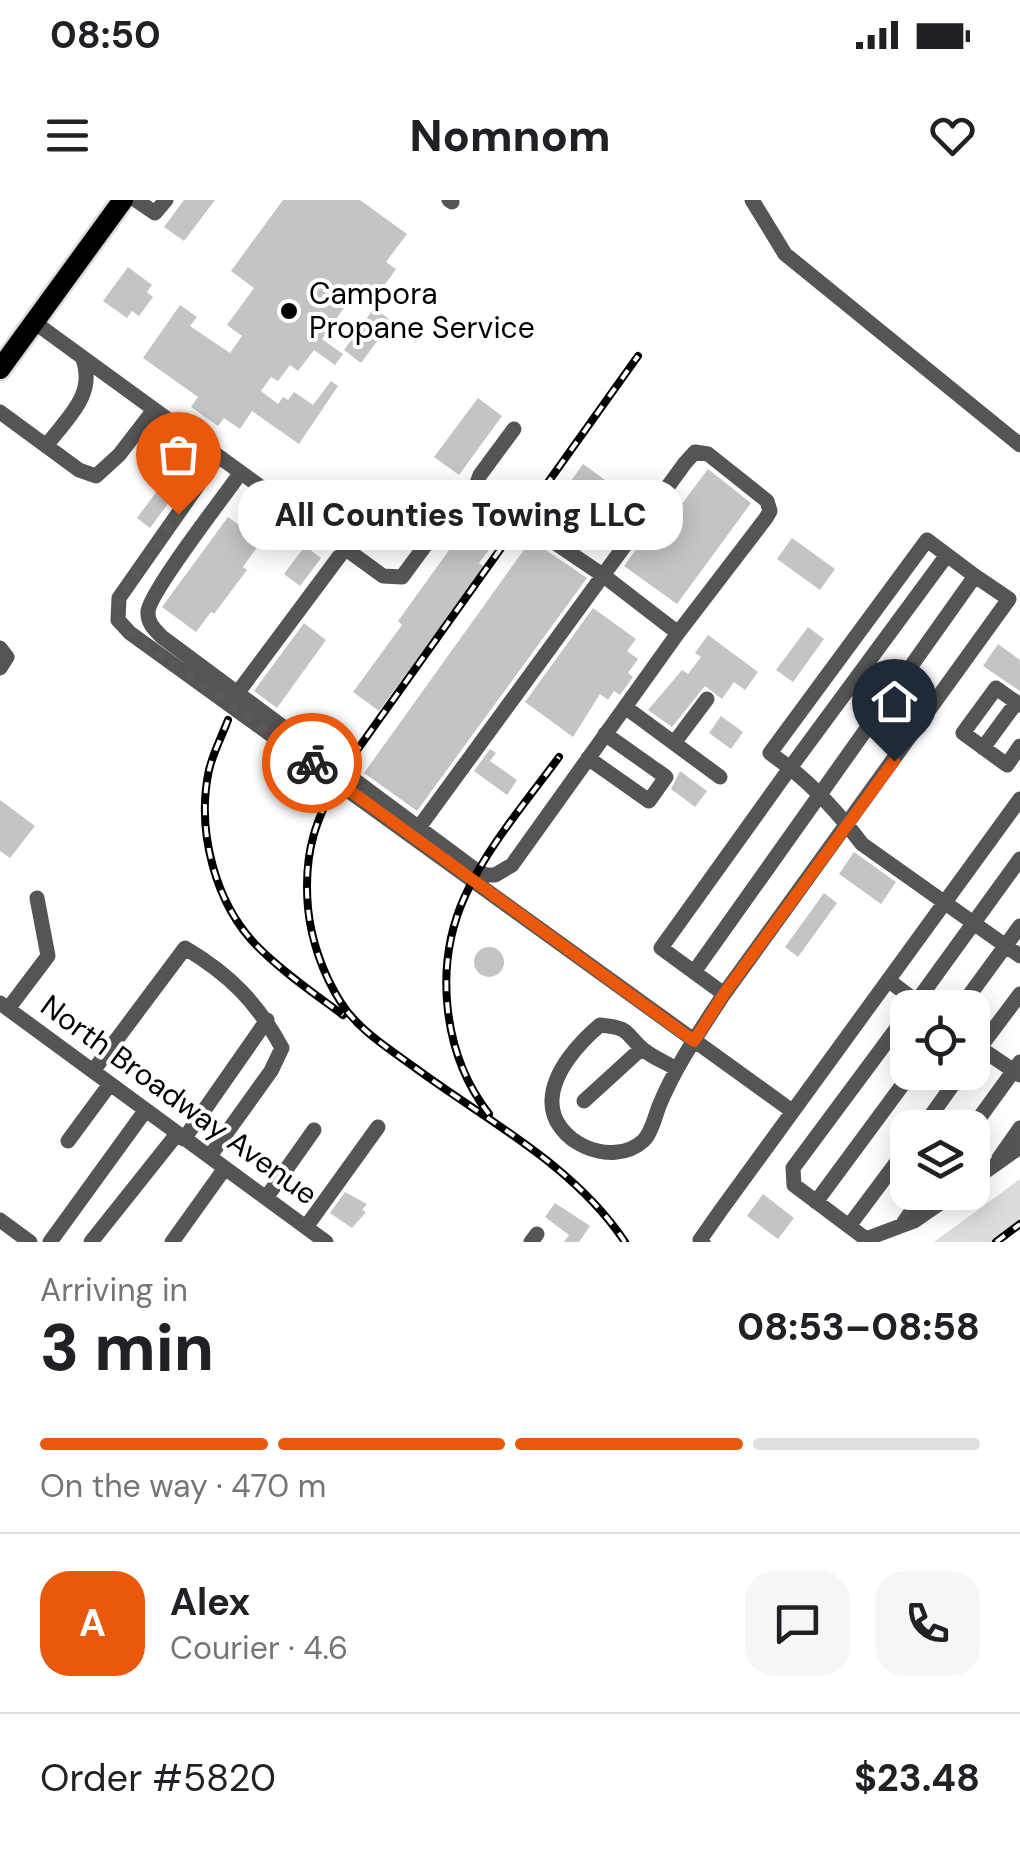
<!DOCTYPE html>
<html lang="en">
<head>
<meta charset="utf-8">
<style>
  :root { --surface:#fff; --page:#f6f6f6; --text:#202124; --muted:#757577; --line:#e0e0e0; --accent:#ea580c }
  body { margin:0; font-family:"DM Sans",sans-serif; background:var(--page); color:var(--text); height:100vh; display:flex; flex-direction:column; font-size:38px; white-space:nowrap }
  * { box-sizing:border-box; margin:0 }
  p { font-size:32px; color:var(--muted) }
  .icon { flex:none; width:55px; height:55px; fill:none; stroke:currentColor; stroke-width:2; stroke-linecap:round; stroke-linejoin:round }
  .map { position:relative; height:1042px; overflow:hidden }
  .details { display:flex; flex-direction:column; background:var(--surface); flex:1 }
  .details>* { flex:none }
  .fabs { position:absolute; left:890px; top:790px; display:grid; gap:20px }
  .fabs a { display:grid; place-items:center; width:100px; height:100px; border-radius:20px; background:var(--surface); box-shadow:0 5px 25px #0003; font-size:50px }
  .pin { position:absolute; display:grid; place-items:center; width:85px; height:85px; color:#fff; margin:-102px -42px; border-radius:50% 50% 50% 0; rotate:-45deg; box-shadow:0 0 10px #0007 }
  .pin .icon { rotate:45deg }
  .courier { position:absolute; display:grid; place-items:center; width:100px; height:100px; margin:-50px; border:8px solid #ea580c; border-radius:50%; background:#fff; color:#222; box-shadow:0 2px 12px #0007 }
  .bubble { position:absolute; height:70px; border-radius:30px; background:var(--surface); box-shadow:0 5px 25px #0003; font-size:32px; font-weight:800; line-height:70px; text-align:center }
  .summary em { font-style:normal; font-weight:800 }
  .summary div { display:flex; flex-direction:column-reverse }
  .summary { display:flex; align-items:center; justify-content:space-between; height:170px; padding:0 40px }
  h1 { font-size:65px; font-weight:800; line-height:75px }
  .bar { display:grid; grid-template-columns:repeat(4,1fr); gap:15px 10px; align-content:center; height:120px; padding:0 40px }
  .bar i { height:12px; border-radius:8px; background:var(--line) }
  .bar .on { background:var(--accent) }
  .bar p { grid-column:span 4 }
  .line { display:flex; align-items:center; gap:25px; padding:0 40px; border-top:2px solid var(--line) }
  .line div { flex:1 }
  .round { display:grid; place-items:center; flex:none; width:105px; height:105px; border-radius:30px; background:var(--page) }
  .status { display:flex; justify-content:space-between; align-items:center; height:70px; padding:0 50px; background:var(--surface); direction:ltr }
  .status svg { height:28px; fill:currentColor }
  header { display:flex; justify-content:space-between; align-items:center; height:130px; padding:0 40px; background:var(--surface); font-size:45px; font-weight:800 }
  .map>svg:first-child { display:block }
  .green { fill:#dcdcdc }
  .building { fill:#c4c4c4 }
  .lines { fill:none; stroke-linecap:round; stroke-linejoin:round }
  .major-casing { stroke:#dbdbdb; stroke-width:25 }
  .minor { stroke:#555; stroke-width:15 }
  .major { stroke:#000; stroke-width:20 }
  .rail-casing { stroke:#000; stroke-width:8 }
  .rail { stroke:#fff; stroke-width:4; stroke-dasharray:11; stroke-linecap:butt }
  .done { stroke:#595959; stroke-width:10; stroke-dasharray:0 18 }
  .route { stroke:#ea580c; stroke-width:12 }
  .poi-dot { fill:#000; stroke:#fff; stroke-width:4 }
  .labels { text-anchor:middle; stroke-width:8; stroke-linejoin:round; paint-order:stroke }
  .poi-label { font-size:30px; fill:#000; stroke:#fff; text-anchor:start }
  .street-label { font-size:30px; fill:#000; stroke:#fff }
</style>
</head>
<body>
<div class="status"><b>08:50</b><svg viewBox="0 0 49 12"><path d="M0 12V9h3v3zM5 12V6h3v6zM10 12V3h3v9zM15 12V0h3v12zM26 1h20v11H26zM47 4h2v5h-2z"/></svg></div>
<header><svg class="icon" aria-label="menu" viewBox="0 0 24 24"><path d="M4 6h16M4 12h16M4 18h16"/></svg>Nomnom<svg class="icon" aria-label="heart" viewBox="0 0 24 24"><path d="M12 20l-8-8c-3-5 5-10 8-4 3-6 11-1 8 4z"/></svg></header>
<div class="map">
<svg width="1020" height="1042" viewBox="0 0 1020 1042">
  <rect width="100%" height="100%" fill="#fff"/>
  <path class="green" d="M1020 979V1024L996 1042H934Z"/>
  <path class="building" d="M184 0H215L184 41 164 27Z
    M283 0H360L407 34 386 62 396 69 376 97 360 85 322 139 343 154 335 165 314 150 298 171 290 165 278 181 271 177 261 191 278 204 283 197 288 200 294 192 313 205 331 181 338 186 299 244 252 211 240 229 224 218 218 226 191 207 198 197 143 158 180 105 197 117 190 126 230 153 242 136 227 125 254 88 231 71Z
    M128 67 152 85 147 92 153 97 139 116 132 111 127 118 103 101Z
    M374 108 392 121 361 163 344 150Z
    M478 198 502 216 459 275 434 257Z
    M182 257 195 267 150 328 137 318Z
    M583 264 612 285 594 311 565 289Z
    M708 269 751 303 677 404 624 366 661 315 669 321Z
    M472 310 502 332 479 363 484 367 379 511 353 492 402 425 398 421 457 339 452 336Z
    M228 317 250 333 257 324 268 332 243 367 247 370 214 414 211 412 196 432 162 407Z
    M792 338 835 369 820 390 777 359Z
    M531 340 587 378 417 611 364 573Z
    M305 346 321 358 300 386 284 374Z
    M593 408 636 439 627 451 638 459 628 473 633 477 620 495 614 491 608 500 600 494 573 537 525 502Z
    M304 423 326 440 277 508 254 491Z
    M808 427 824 439 793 482 776 470Z
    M708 435 758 472 745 490 734 482 722 499 705 486 672 527 648 510 682 470 688 474 701 457 695 453Z
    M998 444 1020 460V491L983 466Z
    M721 516 743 532 731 549 709 533Z
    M490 549 496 553 490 561 517 580 507 595 474 571Z
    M680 571 707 591 695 607 671 589Z
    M0 600 35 626 10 658 0 651Z
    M854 652 896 682 881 704 839 674Z
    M824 693 837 703 798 757 785 747Z
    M474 762a15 15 0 1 1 30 0a15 15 0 1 1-30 0Z
    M345 992 367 1004 362 1010 366 1012 352 1028 330 1013Z
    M763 994 794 1018 778 1039 747 1016Z
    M555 1003 590 1026 579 1042H564L569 1035 545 1017Z"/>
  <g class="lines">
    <g class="major-casing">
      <path id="major" d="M0 169 123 0"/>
    </g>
    <path class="minor" d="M136 0 155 13 166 0
      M449 0 452 2
      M752 0 785 54 1020 245
      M34 122 383 376 402 377 458 301 473 294H483L604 376 678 433
      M0 212 79 270 96 276 119 255 153 211
      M46 246C67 218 96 195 83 159
      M217 258 119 398 118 420 130 433 792 911
      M239 275C223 298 151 390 148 411 147 423 155 430 162 437L473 668 486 675H495L512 665 678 433 766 318 770 311 767 301 708 254 695 252 685 263 420 626 412 637
      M473 294 480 275 514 229
      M947 355 790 568 770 553 927 340 975 376
      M0 448 7 457 0 468
      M233 499 344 350
      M1020 505 996 488 963 533 1007 565 1020 546
      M625 507 720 577
      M674 543 707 499
      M983 548 1016 503
      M588 558 649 601 666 577 605 534
      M694 772 975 376 1009 399 724 794 661 748 790 568C819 591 840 615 862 644L1020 756
      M888 780 921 805
      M0 803 326 1042
      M912 808 1020 659
      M960 808 1020 726
      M8 809 48 756 37 698
      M908 813 793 968 794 985 866 1039 914 1021 956 992
      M974 844 1020 875
      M972 858 1020 794
      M675 868C665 862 652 857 644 850 624 834 633 828 600 825 580 842 553 871 552 900 550 942 612 969 643 941 651 934 655 917 659 906 676 865 700 831 724 794
      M93 871 185 748C229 774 257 802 282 848L271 871 210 956
      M584 901 641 849
      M922 928 962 872
      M972 928 1020 862
      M184 939 267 820
      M68 941 110 884
      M999 958 1020 928
      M972 981 1020 947
      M266 998 314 930
      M816 1002 912 872
      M0 1020 30 1042
      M904 1022 925 992
      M849 1026 908 947
      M306 1027 378 927
      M50 1042 145 911
      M91 1042 177 934
      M172 1042 225 968
      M531 1042 537 1034
      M703 1042 700 1040 721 1010 1020 599"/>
    <use href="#major" class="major"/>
    <g class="rail-casing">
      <path id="rail" d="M228 520C222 536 213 553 209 570 196 630 215 705 259 748 284 773 315 794 343 815
        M489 914C443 855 433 766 465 696 488 646 526 602 559 557
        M625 1042C574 965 487 921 414 867 388 848 357 829 340 801 323 774 311 740 308 708 303 651 316 618 343 570L638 156
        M996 1042 1020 1024"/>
    </g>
    <use href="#rail" class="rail"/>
  </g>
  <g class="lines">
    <path class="done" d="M178 314 119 398 118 420 130 433 312 563"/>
    <path class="route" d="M312 563 694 841 724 794 894 561"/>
  </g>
  <circle class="poi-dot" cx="289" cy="111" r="10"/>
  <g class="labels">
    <g class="poi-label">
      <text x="309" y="104">Campora<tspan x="309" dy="34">Propane Service</tspan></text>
    </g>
    <g class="street-label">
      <text transform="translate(179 900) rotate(36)" y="10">North Broadway Avenue</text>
    </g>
  </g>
</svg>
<div class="fabs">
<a><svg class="icon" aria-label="locate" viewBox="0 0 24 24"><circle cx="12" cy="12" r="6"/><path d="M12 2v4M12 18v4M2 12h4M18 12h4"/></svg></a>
<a><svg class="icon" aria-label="layers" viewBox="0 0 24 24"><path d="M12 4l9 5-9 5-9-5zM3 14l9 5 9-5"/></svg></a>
</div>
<div class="pin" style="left:178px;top:314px;background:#ea580c"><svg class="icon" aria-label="bag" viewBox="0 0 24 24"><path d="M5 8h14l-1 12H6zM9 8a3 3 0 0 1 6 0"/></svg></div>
<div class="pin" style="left:894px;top:561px;background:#1f2937"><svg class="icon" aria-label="home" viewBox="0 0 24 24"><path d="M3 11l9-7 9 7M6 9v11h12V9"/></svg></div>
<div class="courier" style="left:312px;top:563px"><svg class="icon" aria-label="bike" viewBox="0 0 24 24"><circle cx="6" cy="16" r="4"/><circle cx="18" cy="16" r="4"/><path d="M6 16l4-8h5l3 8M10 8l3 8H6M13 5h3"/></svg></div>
<div class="bubble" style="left:238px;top:280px;width:445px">All Counties Towing LLC</div>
</div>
<section class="details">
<div class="summary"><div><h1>3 min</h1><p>Arriving in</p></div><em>08:53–08:58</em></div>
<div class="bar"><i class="on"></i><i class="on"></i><i class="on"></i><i></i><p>On the way · 470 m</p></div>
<div class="line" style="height:180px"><b class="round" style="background:var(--accent);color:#fff">A</b><div><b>Alex</b><p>Courier · 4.6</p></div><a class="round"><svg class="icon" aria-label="chat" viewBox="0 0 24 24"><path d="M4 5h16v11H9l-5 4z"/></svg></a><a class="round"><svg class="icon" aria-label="phone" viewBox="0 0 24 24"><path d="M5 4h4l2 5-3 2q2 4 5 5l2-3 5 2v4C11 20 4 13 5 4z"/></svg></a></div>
<div class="line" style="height:130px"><div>Order #5820</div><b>$23.48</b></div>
</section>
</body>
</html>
